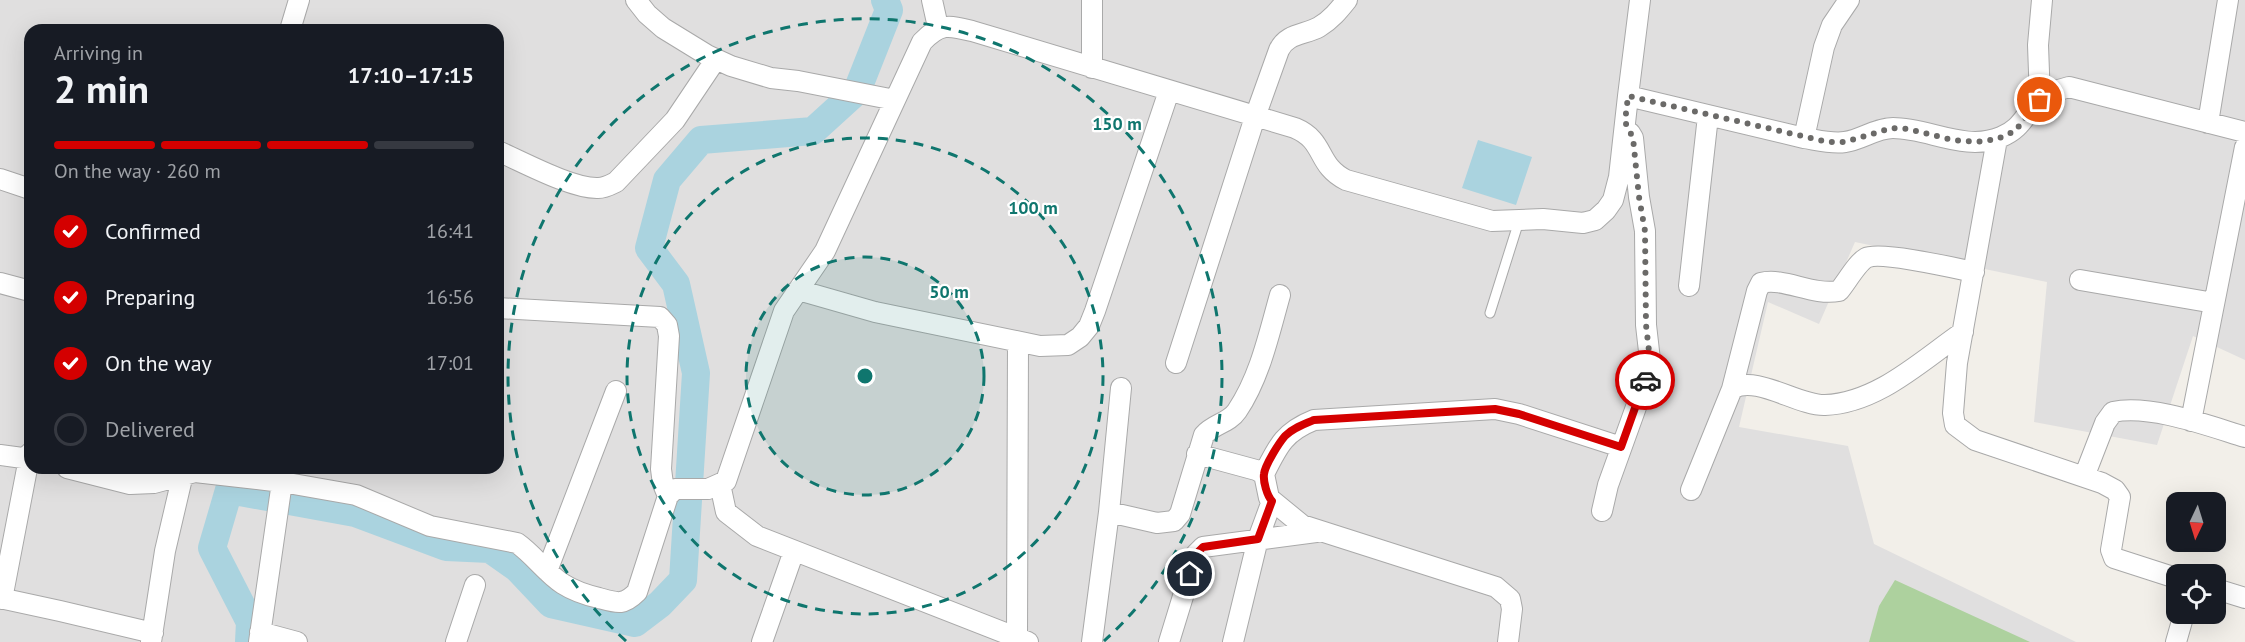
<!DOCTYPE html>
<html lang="en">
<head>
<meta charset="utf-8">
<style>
  :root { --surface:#171b24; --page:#242831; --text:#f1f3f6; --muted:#9ea1a6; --line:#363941; --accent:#d40000 }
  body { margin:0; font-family:"PT Sans",sans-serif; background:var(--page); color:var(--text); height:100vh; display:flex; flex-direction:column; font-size:22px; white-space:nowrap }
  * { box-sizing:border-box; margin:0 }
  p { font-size:20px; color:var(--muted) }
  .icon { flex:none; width:33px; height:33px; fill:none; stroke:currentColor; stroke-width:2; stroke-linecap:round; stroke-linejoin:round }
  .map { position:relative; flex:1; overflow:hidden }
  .sheet { position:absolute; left:24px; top:24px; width:480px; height:450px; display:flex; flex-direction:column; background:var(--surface); border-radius:18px; box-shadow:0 6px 24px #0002 }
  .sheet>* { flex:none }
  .needle { width:39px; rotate:184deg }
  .buttons { position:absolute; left:2166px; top:492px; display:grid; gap:12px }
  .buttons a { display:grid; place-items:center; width:60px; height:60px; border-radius:12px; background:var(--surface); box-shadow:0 6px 24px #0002; font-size:30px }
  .pin { position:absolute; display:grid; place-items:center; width:51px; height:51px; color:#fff; margin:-26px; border:3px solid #fff; border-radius:50%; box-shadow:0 2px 6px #0007 }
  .courier { position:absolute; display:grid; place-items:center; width:60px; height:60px; margin:-30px; border:4px solid #d40000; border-radius:50%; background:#fff; color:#222; box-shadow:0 2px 8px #0007 }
  .head em { font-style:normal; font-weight:700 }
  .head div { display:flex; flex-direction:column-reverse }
  .head { display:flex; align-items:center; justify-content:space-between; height:102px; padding:0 30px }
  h1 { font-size:39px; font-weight:700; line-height:45px }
  .bar { display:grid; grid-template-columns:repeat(4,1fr); gap:9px 6px; align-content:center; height:72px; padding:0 30px }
  .bar i { height:8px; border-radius:4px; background:var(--line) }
  .bar .on { background:var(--accent) }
  .bar p { grid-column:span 4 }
  ol { padding:0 30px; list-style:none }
  li { display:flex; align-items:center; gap:18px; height:66px }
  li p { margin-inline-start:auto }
  li .icon { padding:6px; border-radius:50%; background:var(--accent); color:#fff; stroke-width:4 }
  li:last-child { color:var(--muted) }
  li i { width:33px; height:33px; border:3px solid var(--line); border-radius:50% }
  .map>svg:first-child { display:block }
  .residential { fill:#e0dfdf; fill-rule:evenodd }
  .forest { fill:#add19e }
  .water { fill:#aad3df }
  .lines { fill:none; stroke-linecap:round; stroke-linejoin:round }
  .river { stroke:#aad3df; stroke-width:28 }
  .lane-casing { stroke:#a9a9a9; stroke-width:11 }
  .street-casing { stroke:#a9a9a9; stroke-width:22 }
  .lane { stroke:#fff; stroke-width:9 }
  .street { stroke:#fff; stroke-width:20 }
  .done { stroke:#6b6a68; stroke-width:6; stroke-dasharray:0 10.8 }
  .route { stroke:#d40000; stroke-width:8 }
  .ring { fill:none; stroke:#0f766e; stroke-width:3; stroke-dasharray:10 8 }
  .centre { fill:#0f766e; stroke:#fff; stroke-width:3 }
  .ring-label { font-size:18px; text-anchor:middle; font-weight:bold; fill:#0f766e; stroke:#fff; stroke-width:4.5; stroke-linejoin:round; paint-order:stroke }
</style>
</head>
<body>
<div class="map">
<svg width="2245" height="642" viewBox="0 0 2245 642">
  <rect width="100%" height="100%" fill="#f2efe9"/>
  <path class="residential" d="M0 0H2245V360L2193 336 2157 445 2034 422 2047 282 1855 242 1819 324 1768 302 1739 427 1848 446 1874 544 2076 642H0ZM30 30H498V468H30Z"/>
  <path class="forest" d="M1895 580 2030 642H1869L1879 606Z"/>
  <path class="water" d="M1478 140 1532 157 1516 205 1462 188Z"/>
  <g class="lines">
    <path class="river" d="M249 642 250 622 212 548 229 490 355 513 446 547 490 549 517 568 551 604 635 623 660 604 683 580 696 373 676 284 649 248 667 180 701 140 813 131 857 91 889 10 885 0"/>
    <g class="lane-casing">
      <path id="lane" d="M1490 313 1519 221"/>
    </g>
    <g class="street-casing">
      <path id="street" d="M636 0 647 14 663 28 707 55 731 66 771 78 798 81 895 100
        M932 0 938 27
        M1092 0V68
        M1640 0 1628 96 1804 138C1817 140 1831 144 1845 142 1861 140 1876 128 1893 128 1929 128 1965 152 2001 137 2023 128 2024 114 2040 100 2048 93 2058 90 2069 87L2245 132
        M290 30 299 0
        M2040 100 2038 45 2042 0
        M2208 123 2228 0
        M1804 138 1824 47 1832 25 1849 0
        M1997 139 1957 363 1953 413 1955 425 1975 440 2102 483 2115 490 2120 497 2111 550 2114 558 2176 578
        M500 152C525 163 573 189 598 188 605 188 610 185 616 182L675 120 716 59
        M0 179 30 189
        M2080 280 2214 303
        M0 283 30 291
        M1689 286 1708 116
        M798 290 875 312 1040 346 1068 345 1080 337 1089 326 1095 311 1169 91
        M498 308 660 317 667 325 669 336 661 469 663 484 668 496
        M1176 363 1255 117 1279 50C1287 33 1305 35 1319 27 1331 20 1339 10 1347 0
        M1732 389 1757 291 1761 283C1784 277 1812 296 1839 291 1846 283 1857 263 1866 258 1879 251 1955 268 1974 272
        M2191 421 2245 147
        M1197 454 1256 470 1264 474 1269 498 1302 525 1496 587 1510 599 1512 609 1508 642
        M0 455 30 459
        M67 468 130 484 154 483 195 472 282 482 356 495 430 526 517 543C534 555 546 573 563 584 574 591 586 595 599 598 617 603 623 606 637 592L668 496 675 489H708L726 481 784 311 825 251 922 42C940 23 948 25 972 31L1295 128C1326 141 1316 165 1346 180L1492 221 1543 219 1583 223 1595 220 1606 210 1613 200 1619 177 1628 96
        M1264 474C1278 446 1284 432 1314 420L1495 409 1519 414 1621 447
        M2084 477 2105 423 2113 412C2150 404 2209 426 2245 437
        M720 484 726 512 757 536 1028 642
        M1691 490 1732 389C1756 374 1798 406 1825 405 1878 403 1922 360 1963 332
        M1602 511 1608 485 1649 371 1650 360 1646 325 1645 231 1639 197 1633 138 1630 133
        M1109 512 1157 523 1174 521 1180 514 1204 435C1213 424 1229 423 1237 411 1260 377 1269 334 1280 295
        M547 571 616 391
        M2216 589 2245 598
        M0 598 60 611 153 633
        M2 599 30 453
        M260 632 297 642
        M1017 637 1018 342
        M151 642 165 551 183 474
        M259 642 282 482
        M456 642 475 585
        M762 642 794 551
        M1092 642 1109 512 1121 388
        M1169 642 1196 554 1203 547 1316 532
        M1233 642 1258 539 1272 501
        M2176 642 2184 614"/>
    </g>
    <use href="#lane" class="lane"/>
    <use href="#street" class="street"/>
  </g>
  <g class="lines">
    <path class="done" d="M1645 380 1650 360 1646 325 1645 231 1639 197 1633 138 1625 122 1628 96 1828 142H1845L1892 128 1908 129 1953 140 1977 142 1997 139 2015 131 2040 100"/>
    <path class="route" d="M1190 574 1196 554 1203 547 1258 539 1272 501C1267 496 1263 481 1264 474 1265 465 1279 443 1285 436 1293 428 1304 424 1314 420L1495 409 1519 414 1621 447 1645 380"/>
  </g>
  <circle cx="865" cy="376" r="119" fill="#0f766e" fill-opacity=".12"/>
  <g class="ring">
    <circle cx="865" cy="376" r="119"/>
    <circle cx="865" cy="376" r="238"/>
    <path d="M626 641A357 357 0 1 1 1104 641"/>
  </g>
  <circle cx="865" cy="376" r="9" class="centre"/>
  <g class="ring-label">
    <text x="1117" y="130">150 m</text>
    <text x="1033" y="214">100 m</text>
    <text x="949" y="298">50 m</text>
  </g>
</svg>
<div class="buttons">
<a><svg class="needle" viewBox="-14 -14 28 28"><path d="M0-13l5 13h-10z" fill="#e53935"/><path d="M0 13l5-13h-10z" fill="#9ea1a6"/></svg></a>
<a><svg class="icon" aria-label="locate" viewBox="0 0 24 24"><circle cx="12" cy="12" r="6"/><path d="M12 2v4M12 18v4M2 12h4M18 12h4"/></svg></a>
</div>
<div class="pin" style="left:2040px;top:100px;background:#ea580c"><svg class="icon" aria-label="bag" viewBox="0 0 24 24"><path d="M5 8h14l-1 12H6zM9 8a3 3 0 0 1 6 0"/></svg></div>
<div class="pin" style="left:1190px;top:574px;background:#1f2937"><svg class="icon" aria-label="home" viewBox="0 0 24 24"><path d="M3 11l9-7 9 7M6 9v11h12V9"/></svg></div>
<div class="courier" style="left:1645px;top:380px"><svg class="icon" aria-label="car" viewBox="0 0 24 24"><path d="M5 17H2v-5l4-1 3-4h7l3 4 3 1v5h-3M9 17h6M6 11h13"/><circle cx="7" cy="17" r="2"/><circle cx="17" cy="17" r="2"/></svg></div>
<section class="sheet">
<div class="head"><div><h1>2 min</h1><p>Arriving in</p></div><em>17:10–17:15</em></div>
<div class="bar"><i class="on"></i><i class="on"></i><i class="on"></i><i></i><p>On the way · 260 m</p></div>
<ol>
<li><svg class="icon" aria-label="check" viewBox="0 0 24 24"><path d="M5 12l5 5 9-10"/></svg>Confirmed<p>16:41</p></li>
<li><svg class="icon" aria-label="check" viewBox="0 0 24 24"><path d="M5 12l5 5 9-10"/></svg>Preparing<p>16:56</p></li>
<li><svg class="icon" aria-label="check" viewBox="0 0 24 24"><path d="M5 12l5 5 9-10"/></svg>On the way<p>17:01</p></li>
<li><i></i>Delivered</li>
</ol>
</section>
</div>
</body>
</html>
